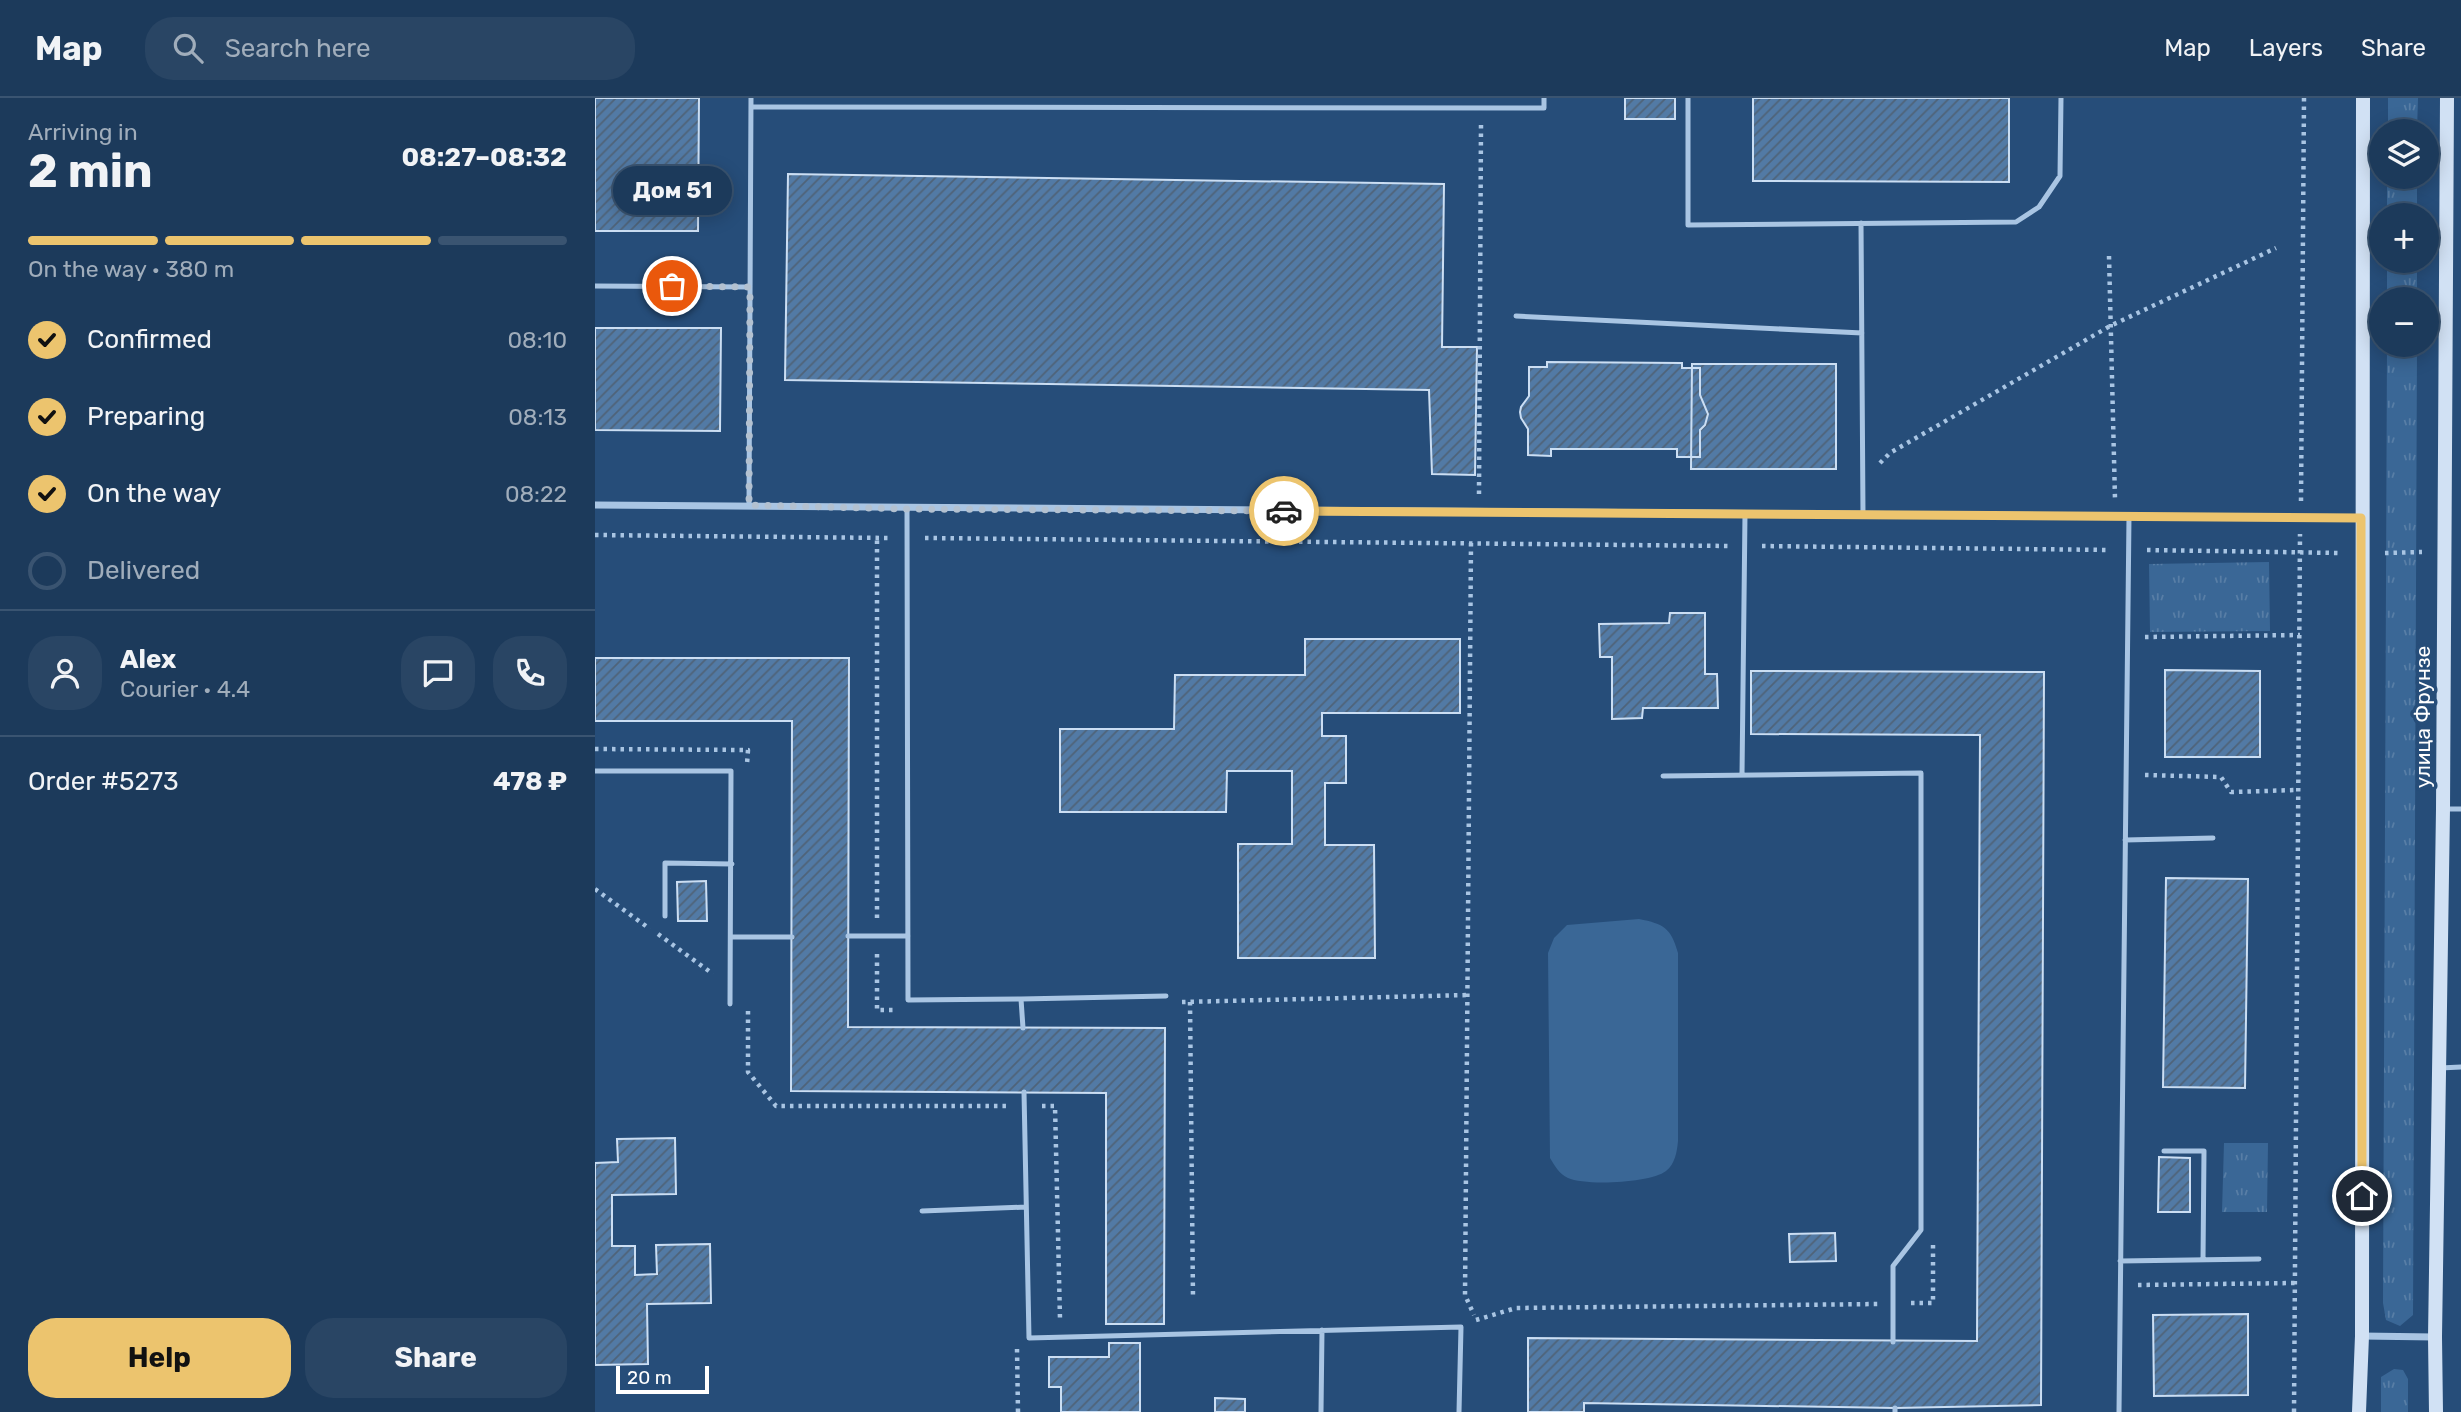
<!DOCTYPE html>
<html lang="en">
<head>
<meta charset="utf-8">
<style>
  :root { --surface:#1c3a5b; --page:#294564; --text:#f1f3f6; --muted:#a0adbb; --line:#3a5471; --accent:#ecc46e }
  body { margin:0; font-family:Rubik,sans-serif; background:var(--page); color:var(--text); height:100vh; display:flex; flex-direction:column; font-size:26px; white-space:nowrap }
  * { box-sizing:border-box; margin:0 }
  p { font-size:23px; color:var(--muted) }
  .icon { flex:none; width:38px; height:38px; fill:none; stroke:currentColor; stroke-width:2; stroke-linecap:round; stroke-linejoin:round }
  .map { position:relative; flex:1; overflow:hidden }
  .drawer { display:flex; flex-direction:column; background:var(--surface); width:595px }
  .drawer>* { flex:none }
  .tools { position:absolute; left:1774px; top:21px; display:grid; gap:14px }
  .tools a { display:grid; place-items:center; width:70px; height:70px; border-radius:50%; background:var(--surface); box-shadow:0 4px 18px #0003,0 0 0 2px var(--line); font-size:35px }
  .scale { position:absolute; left:21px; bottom:18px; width:93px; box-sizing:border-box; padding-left:7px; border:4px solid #fff; border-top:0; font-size:19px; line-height:24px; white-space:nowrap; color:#fff; -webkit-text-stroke:5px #264d79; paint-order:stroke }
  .pin { position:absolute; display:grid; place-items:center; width:60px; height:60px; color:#fff; margin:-30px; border:4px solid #fff; border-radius:50%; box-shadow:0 2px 7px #0007 }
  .courier { position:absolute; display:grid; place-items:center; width:70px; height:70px; margin:-35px; border:5px solid #ecc46e; border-radius:50%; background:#fff; color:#222; box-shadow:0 2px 9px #0007 }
  .bubble { position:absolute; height:49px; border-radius:24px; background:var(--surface); box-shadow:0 4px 18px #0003,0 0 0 2px var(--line); font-size:23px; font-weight:700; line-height:49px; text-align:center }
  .summary em { font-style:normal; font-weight:700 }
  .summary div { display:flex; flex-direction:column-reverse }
  .summary { display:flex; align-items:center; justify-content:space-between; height:119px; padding:0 28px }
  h1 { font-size:46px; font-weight:700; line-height:52px }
  .bar { display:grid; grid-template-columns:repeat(4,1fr); gap:10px 7px; align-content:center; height:84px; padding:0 28px }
  .bar i { height:9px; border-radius:5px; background:var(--line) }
  .bar .selected { background:var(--accent) }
  .bar p { grid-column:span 4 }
  .line { display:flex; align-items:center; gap:18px; padding:0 28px; border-top:2px solid var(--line) }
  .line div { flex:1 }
  .round { display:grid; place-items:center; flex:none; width:74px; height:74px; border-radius:28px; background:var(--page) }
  ol { padding:0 28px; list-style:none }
  li { display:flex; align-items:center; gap:21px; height:77px }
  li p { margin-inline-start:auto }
  li .icon { padding:7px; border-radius:50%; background:var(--accent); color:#111; stroke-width:4 }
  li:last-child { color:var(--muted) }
  li i { width:38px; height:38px; border:4px solid var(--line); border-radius:50% }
  .primary-button { display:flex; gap:14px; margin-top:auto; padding:14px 28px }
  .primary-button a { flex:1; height:80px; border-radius:28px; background:var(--accent); color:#111; font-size:28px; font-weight:700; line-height:80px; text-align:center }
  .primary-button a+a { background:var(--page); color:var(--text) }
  header { display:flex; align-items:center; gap:42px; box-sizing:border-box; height:98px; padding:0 35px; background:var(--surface); border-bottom:2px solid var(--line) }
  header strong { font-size:33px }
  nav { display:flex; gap:38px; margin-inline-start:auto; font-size:24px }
  .search { width:490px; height:63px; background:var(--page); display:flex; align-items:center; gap:18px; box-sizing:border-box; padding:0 24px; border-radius:28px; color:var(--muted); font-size:26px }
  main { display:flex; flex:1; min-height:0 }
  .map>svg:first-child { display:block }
  .grass { fill:url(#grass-tufts) }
  .pitch { fill:#3a6796 }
  .building { fill:url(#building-hatch); stroke:#cbdef3; stroke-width:2 }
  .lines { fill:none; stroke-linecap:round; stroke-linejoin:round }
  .path { stroke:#a9c5e3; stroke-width:4.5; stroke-dasharray:3.5 5; stroke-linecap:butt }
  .service { stroke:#a9c5e3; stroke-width:5 }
  .minor { stroke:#a9c5e3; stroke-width:7 }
  .secondary { stroke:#d1e1f4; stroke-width:14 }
  .done { stroke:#b3c1d0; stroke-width:7; stroke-dasharray:0 12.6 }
  .route { stroke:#ecc46e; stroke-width:9 }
  .labels { text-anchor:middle; stroke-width:7; stroke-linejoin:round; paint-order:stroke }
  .street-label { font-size:21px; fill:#fff; stroke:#264d79 }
</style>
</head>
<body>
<header>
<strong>Map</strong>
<div class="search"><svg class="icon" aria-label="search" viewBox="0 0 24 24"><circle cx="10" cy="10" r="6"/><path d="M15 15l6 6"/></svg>Search here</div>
<nav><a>Map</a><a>Layers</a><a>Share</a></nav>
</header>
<main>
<section class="drawer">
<div class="summary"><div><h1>2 min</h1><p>Arriving in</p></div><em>08:27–08:32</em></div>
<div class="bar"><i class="selected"></i><i class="selected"></i><i class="selected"></i><i></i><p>On the way · 380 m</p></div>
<ol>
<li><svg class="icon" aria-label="check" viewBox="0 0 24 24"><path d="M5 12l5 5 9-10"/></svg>Confirmed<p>08:10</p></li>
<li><svg class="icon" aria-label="check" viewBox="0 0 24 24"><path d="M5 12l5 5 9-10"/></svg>Preparing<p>08:13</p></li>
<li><svg class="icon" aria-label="check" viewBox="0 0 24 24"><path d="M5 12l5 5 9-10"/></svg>On the way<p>08:22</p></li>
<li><i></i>Delivered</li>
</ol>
<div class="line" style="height:126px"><a class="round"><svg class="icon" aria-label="person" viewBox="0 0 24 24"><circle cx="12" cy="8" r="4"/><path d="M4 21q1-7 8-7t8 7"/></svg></a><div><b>Alex</b><p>Courier · 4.4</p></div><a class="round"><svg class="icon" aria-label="chat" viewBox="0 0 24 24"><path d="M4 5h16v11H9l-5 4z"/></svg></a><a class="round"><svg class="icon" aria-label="phone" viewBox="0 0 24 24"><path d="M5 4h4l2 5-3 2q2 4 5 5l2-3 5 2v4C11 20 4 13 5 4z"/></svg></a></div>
<div class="line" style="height:91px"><div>Order #5273</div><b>478 ₽</b></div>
<div class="primary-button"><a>Help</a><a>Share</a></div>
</section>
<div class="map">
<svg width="1866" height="1314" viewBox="0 0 1866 1314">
  <defs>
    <pattern id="grass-tufts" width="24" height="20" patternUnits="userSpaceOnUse" patternTransform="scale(1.75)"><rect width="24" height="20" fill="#3a6796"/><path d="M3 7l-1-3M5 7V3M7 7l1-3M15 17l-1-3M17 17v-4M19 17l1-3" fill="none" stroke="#587ea6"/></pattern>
    <pattern id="building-hatch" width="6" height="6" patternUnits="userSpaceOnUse" patternTransform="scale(1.75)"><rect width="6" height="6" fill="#527aa5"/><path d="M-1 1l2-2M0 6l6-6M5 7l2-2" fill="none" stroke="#4f6378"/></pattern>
  </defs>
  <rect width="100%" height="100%" fill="#264d79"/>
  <path class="grass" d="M1793 0H1823L1822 33H1793Z
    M1792 79H1822V117H1792Z
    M1792 163H1822V201H1792Z
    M1792 247H1822L1818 1217 1805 1228 1791 1222 1788 1205Z
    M1674 464 1675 533 1555 534 1554 466Z
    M1629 1045H1673L1672 1114H1627Z
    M1799 1271 1808 1272 1813 1281V1314H1786V1279Z"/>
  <path class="pitch" d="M1044 821C1069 826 1076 830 1083 855V1043C1082 1054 1080 1066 1071 1073 1056 1085 990 1088 973 1080 964 1076 960 1068 955 1060L953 855 959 840 972 827Z"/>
  <path class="building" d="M0 0H104L103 133H0Z
    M1030 0H1080V21H1030Z
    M1158 0H1414V84L1158 83Z
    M193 76 849 86 847 249H882L880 377 837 376 834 292 190 282Z
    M0 230H126L125 333 0 332Z
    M952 264 1087 265V270H1105V297L1113 316 1110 327 1105 332V359H1082V351H956V358L933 357V331L926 320 925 314 926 309 934 298V269H952Z
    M1097 266H1241V371H1096Z
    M1075 515H1110V576H1122L1123 610H1048L1047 620 1017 621V559H1005L1004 526 1074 525Z
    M710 541H865V615H727V638H751V685H730V747H779L780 860H643V746H697V673H632L631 714H465V631H579L580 577H710Z
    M0 560H254L253 929 570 930 569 1226H511V995L196 993 197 623H0Z
    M1570 572 1665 573V659H1570Z
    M1156 573 1449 574 1446 1307 1300 1310 989 1305V1314H933V1240L1382 1243 1385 637 1156 636Z
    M1571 780 1653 781 1650 990 1568 989Z
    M111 783 112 823H83L82 784Z
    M80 1040 81 1096 17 1097V1148H40V1177L62 1176 61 1147 115 1146 116 1205 52 1206 53 1266 0 1267V1065L23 1064 22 1041Z
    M1564 1059 1595 1060V1114H1563Z
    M1240 1135 1241 1163 1195 1164 1194 1136Z
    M1653 1216V1297L1559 1298 1558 1217Z
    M514 1245H545V1314H466V1289H454V1259H514Z
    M620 1300 650 1301V1314H620Z"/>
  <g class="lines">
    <path class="path" d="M1514 158 1520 401
      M1285 365 1295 355 1515 228 1681 150
      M884 396 886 27
      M1706 403 1709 0
      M0 437 294 440
      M330 440 1134 448
      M876 445 870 1197 879 1217
      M1167 448 1515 452
      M1552 452 1746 455
      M1790 455 1827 454
      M1550 539 1705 537
      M0 651 153 652 152 666
      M1550 677 1626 679 1636 694 1702 692
      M0 791 55 831
      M282 820V440
      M63 836 118 876
      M282 856V912H298
      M587 904 873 897
      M595 904 598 1200
      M153 913V974L181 1008H411
      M447 1008H460L465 1221
      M1543 1187 1700 1185
      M1316 1205H1338V1145
      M881 1222 921 1210 1283 1206
      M422 1251 423 1314
      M1699 1314 1705 436"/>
    <path class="service" d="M1093 0V127L1421 124 1444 109 1465 78 1466 0
      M156 9 949 10V0
      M1266 125 1268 417
      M0 188 154 189
      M921 218 1267 235
      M154 407 156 0
      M312 411 313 902 426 901 428 930
      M0 673H136L135 906
      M1147 677 1150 416
      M1068 678 1326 675V1132L1298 1168V1244
      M1848 711H1866
      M1530 742 1618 740
      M70 818V765L137 766
      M253 838H313
      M136 839H197
      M426 901 571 898
      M1845 970 1866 969
      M429 994 434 1240 866 1229 864 1314
      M1569 1053H1609L1608 1162
      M327 1113 431 1109
      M1525 1163 1664 1161
      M726 1314 727 1232
      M1300 1314V1310
      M1524 1314 1534 419"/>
    <path class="minor" d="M0 407 1766 420
      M1767 1238 1839 1239"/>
    <path class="secondary" d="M1764 1314 1767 1238 1768 0
      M1841 1314 1840 1239 1848 711 1852 0"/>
  </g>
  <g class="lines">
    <path class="done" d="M77 188 155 189 154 407 312 411 689 413"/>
    <path class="route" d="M689 413 1766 420 1767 1098"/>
  </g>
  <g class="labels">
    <g class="street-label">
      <text transform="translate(1828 619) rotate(-90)" y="7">улица Фрунзе</text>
    </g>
  </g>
</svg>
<div class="tools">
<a><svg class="icon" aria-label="layers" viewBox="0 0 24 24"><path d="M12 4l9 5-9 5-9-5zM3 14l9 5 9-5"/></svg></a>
<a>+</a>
<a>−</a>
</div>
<div class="scale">20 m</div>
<div class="pin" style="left:77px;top:188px;background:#ea580c"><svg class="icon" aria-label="bag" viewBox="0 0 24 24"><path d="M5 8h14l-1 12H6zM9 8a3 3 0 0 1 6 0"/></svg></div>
<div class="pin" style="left:1767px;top:1098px;background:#1f2937"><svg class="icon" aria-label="home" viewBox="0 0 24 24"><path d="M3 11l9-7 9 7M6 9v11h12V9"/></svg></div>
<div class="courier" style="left:689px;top:413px"><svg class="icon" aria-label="car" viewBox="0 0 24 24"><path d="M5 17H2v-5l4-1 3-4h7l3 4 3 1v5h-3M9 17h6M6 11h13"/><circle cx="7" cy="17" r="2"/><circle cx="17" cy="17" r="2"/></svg></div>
<div class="bubble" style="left:18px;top:68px;width:119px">Дом 51</div>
</div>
</main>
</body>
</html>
